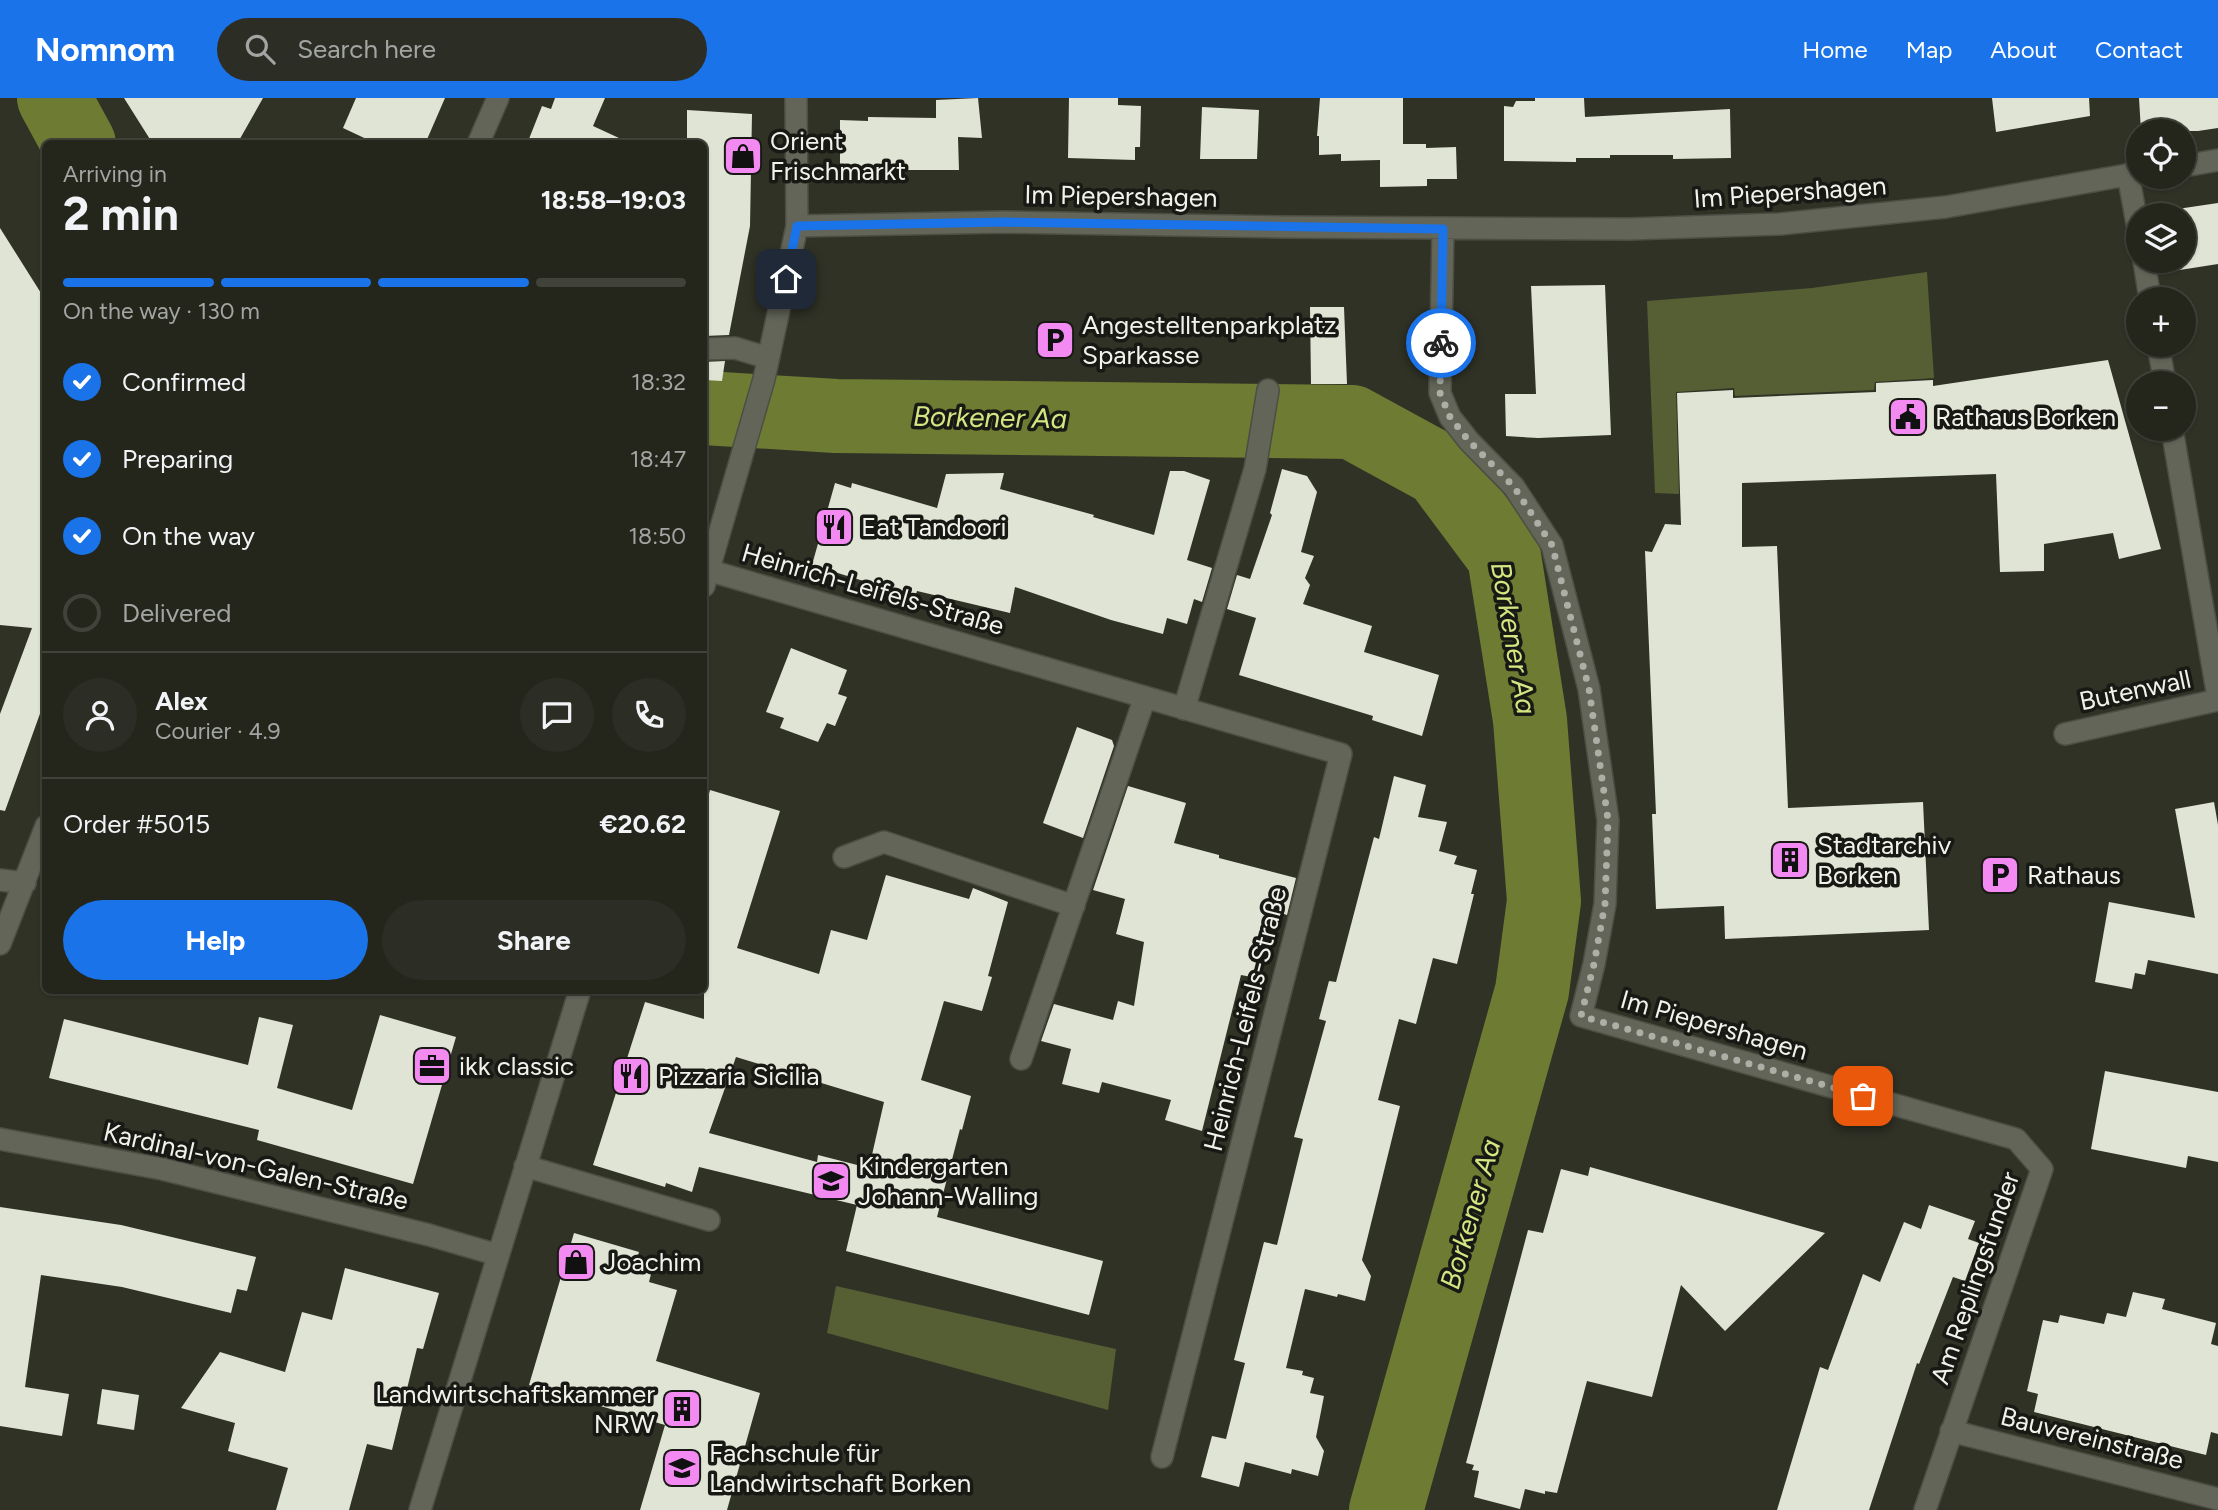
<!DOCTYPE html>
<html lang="en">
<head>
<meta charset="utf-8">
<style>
  :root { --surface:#24261c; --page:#2c2e25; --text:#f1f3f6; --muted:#a3a5a3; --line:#41433b; --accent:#1a73e8 }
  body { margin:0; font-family:Figtree,sans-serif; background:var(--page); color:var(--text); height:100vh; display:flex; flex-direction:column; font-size:26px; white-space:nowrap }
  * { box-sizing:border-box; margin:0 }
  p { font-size:23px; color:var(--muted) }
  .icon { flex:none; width:38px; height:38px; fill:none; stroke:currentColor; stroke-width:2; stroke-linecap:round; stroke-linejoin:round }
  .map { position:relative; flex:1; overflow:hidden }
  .panel { position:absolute; left:42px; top:42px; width:665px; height:854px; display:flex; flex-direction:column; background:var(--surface); border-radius:10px; box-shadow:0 2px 5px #0004,0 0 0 2px var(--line) }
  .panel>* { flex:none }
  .tools { position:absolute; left:2126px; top:21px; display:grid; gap:14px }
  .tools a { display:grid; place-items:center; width:70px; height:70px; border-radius:50%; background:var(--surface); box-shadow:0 2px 5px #0004,0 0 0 2px var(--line); font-size:35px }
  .pin { position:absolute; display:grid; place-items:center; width:60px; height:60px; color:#fff; margin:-30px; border-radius:14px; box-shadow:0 4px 10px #0006 }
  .courier { position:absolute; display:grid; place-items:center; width:70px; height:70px; margin:-35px; border:5px solid #1a73e8; border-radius:50%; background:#fff; color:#222; box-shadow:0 2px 9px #0007 }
  .overview em { font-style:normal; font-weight:700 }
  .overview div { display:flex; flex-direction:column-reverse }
  .overview { display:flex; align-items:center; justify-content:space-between; height:119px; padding:0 21px }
  h1 { font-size:46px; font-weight:700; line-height:52px }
  .bar { display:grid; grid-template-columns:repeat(4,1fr); gap:10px 7px; align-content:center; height:84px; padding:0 21px }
  .bar i { height:9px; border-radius:5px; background:var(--line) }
  .bar .selected { background:var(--accent) }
  .bar p { grid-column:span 4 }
  .line { display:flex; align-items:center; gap:18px; padding:0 21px; border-top:2px solid var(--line) }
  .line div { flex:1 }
  .round { display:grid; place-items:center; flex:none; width:74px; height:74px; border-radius:37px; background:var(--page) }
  ol { padding:0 21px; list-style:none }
  li { display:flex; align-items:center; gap:21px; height:77px }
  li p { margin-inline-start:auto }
  li .icon { padding:7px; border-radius:50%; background:var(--accent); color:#fff; stroke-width:4 }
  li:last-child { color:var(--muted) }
  li i { width:38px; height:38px; border:4px solid var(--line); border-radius:50% }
  .cta { display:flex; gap:14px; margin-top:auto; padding:14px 21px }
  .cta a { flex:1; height:80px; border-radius:42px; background:var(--accent); color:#fff; font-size:28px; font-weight:700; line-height:80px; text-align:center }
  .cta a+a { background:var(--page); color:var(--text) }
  header { display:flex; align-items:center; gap:42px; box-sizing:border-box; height:98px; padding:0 35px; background:var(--accent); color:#fff }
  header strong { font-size:33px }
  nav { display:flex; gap:38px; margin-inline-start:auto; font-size:24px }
  .search { width:490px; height:63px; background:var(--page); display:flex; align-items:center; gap:18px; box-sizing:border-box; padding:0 24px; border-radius:38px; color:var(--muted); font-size:26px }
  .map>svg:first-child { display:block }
  .green { fill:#565e34 }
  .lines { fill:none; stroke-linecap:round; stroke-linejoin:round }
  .river { stroke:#6e7b32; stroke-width:74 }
  .building { fill:#e0e4d4; fill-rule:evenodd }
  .minor-casing { stroke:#4c4e44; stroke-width:24 }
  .minor { stroke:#626558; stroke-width:21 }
  .done { stroke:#adafa6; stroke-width:7; stroke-dasharray:0 12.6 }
  .route { stroke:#1a73e8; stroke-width:9 }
  .labels { text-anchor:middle; stroke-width:7; stroke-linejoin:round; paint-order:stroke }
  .poi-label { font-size:26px; fill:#f1f3eb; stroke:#181914; text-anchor:start }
  .street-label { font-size:26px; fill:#f1f3eb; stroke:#181914 }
  .water-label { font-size:28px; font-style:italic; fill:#d3e681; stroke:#181914 }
</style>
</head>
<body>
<header>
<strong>Nomnom</strong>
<div class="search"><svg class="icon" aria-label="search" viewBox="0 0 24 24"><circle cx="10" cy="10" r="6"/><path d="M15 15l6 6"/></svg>Search here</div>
<nav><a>Home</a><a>Map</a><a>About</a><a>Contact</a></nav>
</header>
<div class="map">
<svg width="2218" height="1412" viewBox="0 0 2218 1412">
  <rect width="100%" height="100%" fill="#303226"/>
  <path class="green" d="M1927 174 1934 280 1875 284 1874 292 1735 298 1734 290 1676 294 1679 396 1655 395 1647 203 1812 190Z
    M836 1188 1116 1251 1108 1312 827 1235Z"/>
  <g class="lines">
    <path class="river" d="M54 0 79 46
      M704 310 836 318 1352 324 1440 372 1504 458 1530 622 1544 803 1532 893 1386 1412"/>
  </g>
  <path class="building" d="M124 0H263L237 46H153Z
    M356 0H445L425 46H377L343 30Z
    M555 0H605L593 28 632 46H527L542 8 551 11Z
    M978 0 982 40 958 39 959 72H840V22L868 23V19L936 20V2Z
    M1069 0H1118V7L1141 8 1140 49H1135V62L1068 60Z
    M1320 0H1403V46H1426V50L1456 49 1457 81H1427V88L1380 89V62L1341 63V56L1319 57V38H1317Z
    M1535 0H1584L1585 19 1730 11 1731 60 1673 61V57H1610V60H1576V64L1504 63V8L1513 9 1516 3H1535Z
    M1992 0H2089L2090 18 1996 34Z
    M2139 0H2218V30L2198 33H2141Z
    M1202 9 1259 12 1257 61H1200Z
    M687 12 752 16 750 128 729 237 704 238V46H687Z
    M2218 105V166L2167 174 2165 163H2184V117H2158L2157 114Z
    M0 130 46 203V599L5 713 0 712V616L32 530 0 527Z
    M1605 187 1611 337 1538 340 1506 338 1505 296H1536L1531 188Z
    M1310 209H1344L1347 286H1311Z
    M2108 262 2161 451 2119 461 2113 435 2044 446V473L2000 474 1996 376 1742 385V449L1777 448 1788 710 1923 704 1929 832 1725 841 1724 808 1656 811 1652 716H1656L1645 453 1652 454 1665 426 1681 427 1677 295 1733 292V300L1876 294V285L1933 282V288Z
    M725 263 722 283 704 282V264Z
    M1282 371 1307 378 1317 394 1301 454 1314 458 1305 480 1310 487 1303 506 1372 528 1364 554 1439 577 1422 638 1372 622 1373 618 1239 577 1256 520 1227 511 1237 477 1250 481 1272 417 1270 415Z
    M1170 373H1184L1210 382 1187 462 1212 470 1202 504 1194 501 1187 526 1167 520 1163 536 1111 522 1015 489 1010 515 917 493 915 499 812 467 835 385 851 390 852 385 937 410 946 376 1004 375 1000 391 1094 417 1093 419 1154 437Z
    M791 550 847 572 838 596 847 599 835 628 827 625 818 644 780 630 784 620 766 614Z
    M1077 629 1112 642 1114 648 1083 740 1043 725Z
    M1394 678 1426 687 1418 719 1447 724 1439 753 1457 758 1454 766 1477 772 1471 796H1474L1457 866 1433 860 1416 926 1399 921 1378 1002 1400 1008 1362 1162 1371 1178 1365 1203 1338 1196 1337 1199 1305 1191 1286 1270 1303 1273 1302 1277 1314 1280 1310 1295 1324 1298 1316 1339 1324 1353 1318 1378 1292 1371 1291 1376 1245 1364 1239 1389 1201 1379 1212 1338 1226 1341 1245 1265 1234 1262 1264 1144 1277 1147 1303 1041 1294 1039 1326 923 1319 921 1329 883 1336 884 1374 739 1379 741Z
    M1128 688 1186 705 1174 745 1219 757V760L1296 780 1287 817 1275 813 1257 880 1241 877 1202 1033 1165 1022 1171 1002 1102 984 1099 995 1062 986 1071 951 1041 943 1054 906 1113 922 1118 903 1134 908 1144 844 1116 836 1125 801 1093 792Z
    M710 692 780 713 737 850 819 876 831 832 867 842 886 777 969 801 973 790 1008 804 988 878 992 879 982 913 944 903 921 982 971 998 962 1032 960 1031 937 1119 1103 1163 1089 1217 846 1153 857 1107 699 1069 692 1094 666 1085 665 1089 593 1067 645 904 704 921V715ZM736 959 884 1004 869 1070 818 1057 817 1064 709 1035Z
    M2214 704 2218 727V876L2148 862 2145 877 2135 875 2132 891 2095 884 2109 804 2195 820 2175 711Z
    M380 917 456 939 413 1086 257 1042 259 1032 49 980 64 921 248 967 259 919 293 927 277 990 352 1012Z
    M2105 973 2218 994V1064L2188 1058 2186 1070 2091 1051Z
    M1590 1069 1825 1135 1725 1233 1681 1187 1652 1299 1587 1283 1557 1395 1545 1393V1396L1525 1391 1520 1411 1474 1399 1479 1373 1472 1372 1474 1367 1466 1365 1528 1132 1543 1135 1561 1071 1588 1078Z
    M1929 1107 1975 1123 1968 1141 1979 1145 1965 1183 1953 1179 1919 1266 1917 1265 1869 1412H1777L1820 1269 1828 1272 1863 1176 1880 1184 1904 1124 1921 1131Z
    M0 1109 121 1127 256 1159 247 1193 237 1191 231 1215 122 1189 41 1177 25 1289 69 1296 62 1338 0 1328Z
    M574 1135 639 1154 634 1171 651 1176 649 1184 677 1192 656 1263 760 1295 727 1412H640L665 1327 529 1287Z
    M345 1170 439 1195 423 1251 417 1250 392 1352 367 1346 349 1412H276L288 1370 228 1353 235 1325 181 1310 220 1254 285 1274 302 1214 332 1222Z
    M2133 1194 2165 1201 2162 1211 2216 1225 2211 1246 2218 1248V1336L2211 1334 2206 1357 2034 1314 2038 1296 2027 1293 2043 1222 2058 1225 2060 1217 2104 1226 2107 1215 2126 1219Z
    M102 1291 139 1297 134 1332 97 1326Z"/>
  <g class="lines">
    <g class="minor-casing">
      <path id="minor" d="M478 46 498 0
        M2184 68 2218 62
        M2128 76 2138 131
        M797 128 1004 124 1284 129 1630 131 1780 126 1946 109 2138 75
        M1443 131 1440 295 1450 319 1469 343 1514 389 1552 447 1589 591 1608 722 1605 806 1594 866 1581 918 2016 1041 2042 1071 1925 1412
        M2144 163 2150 201
        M2158 247 2165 285
        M704 251 735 250 768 260
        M2172 331 2218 599
        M704 471 1341 656 1162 1359
        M704 488 764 281 797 128 796 0
        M1184 611 1255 371 1268 292
        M2065 636 2218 602
        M844 759 884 744 1074 808
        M0 782 25 785
        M0 846 46 728
        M1021 961 1145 599
        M0 1041 162 1071 429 1137 498 1157
        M525 1068 709 1122
        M1951 1333 2218 1401
        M420 1412 580 892"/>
    </g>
    <use href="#minor" class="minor"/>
  </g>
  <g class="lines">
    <path class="done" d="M1441 245 1440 295 1450 319 1469 343 1514 389 1552 447 1589 591 1608 722 1605 806 1594 866 1581 918 1863 998"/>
    <path class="route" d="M786 181 797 128 1004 124 1443 131 1441 245"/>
  </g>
  <defs>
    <g id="shop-square" transform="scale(2.0125)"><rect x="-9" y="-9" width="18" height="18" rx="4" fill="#f38af1" stroke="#181914"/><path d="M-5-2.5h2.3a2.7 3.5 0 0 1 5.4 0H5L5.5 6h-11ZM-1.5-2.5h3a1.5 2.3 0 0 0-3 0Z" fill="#111"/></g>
    <g id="parking-square" transform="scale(2.0125)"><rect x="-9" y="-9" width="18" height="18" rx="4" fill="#f38af1" stroke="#181914"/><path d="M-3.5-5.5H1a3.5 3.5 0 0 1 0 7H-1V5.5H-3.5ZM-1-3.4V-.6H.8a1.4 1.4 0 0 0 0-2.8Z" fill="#111"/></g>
    <g id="civic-square" transform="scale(2.0125)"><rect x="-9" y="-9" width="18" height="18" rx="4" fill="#f38af1" stroke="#181914"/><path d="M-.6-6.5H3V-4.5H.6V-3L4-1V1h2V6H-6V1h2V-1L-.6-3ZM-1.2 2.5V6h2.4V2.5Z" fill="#111"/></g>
    <g id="restaurant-square" transform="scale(2.0125)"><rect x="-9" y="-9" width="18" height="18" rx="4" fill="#f38af1" stroke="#181914"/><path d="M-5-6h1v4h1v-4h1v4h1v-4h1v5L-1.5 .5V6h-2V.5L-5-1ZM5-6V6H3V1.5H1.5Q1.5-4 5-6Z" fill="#111"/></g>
    <g id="building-square" transform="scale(2.0125)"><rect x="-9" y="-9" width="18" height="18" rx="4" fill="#f38af1" stroke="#181914"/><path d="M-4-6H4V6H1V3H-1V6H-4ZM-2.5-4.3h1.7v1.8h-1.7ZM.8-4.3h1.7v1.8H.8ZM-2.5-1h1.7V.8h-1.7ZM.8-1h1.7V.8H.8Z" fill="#111"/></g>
    <g id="office-square" transform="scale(2.0125)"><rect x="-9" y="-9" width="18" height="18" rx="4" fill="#f38af1" stroke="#181914"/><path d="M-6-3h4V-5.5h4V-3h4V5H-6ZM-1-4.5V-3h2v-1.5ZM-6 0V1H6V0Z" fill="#111"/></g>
    <g id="school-square" transform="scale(2.0125)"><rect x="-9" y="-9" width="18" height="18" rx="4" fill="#f38af1" stroke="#181914"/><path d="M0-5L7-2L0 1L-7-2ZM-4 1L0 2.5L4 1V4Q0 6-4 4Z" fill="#111"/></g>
    <g id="university-square" transform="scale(2.0125)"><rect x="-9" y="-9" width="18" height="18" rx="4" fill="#f38af1" stroke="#181914"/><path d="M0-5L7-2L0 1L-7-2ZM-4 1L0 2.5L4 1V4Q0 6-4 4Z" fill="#111"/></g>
  </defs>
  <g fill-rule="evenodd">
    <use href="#shop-square" x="743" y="58"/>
    <use href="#parking-square" x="1055" y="242"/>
    <use href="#civic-square" x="1908" y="319"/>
    <use href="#restaurant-square" x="834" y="429"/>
    <use href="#building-square" x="1790" y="762"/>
    <use href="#parking-square" x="2000" y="777"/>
    <use href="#office-square" x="432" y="968"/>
    <use href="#restaurant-square" x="631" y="978"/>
    <use href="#school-square" x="831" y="1083"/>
    <use href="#shop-square" x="576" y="1164"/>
    <use href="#building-square" x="682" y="1311"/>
    <use href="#university-square" x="682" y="1370"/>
  </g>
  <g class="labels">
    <g class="poi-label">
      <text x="770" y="52">Orient<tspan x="770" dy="30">Frischmarkt</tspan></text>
      <text x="1082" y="236">Angestelltenparkplatz<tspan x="1082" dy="30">Sparkasse</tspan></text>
      <text x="1935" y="328">Rathaus Borken</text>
      <text x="861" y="438">Eat Tandoori</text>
      <text x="1817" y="756">Stadtarchiv<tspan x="1817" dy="30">Borken</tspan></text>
      <text x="2027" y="786">Rathaus</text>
      <text x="459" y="977">ikk classic</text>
      <text x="658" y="987">Pizzaria Sicilia</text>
      <text x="858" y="1077">Kindergarten<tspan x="858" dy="30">Johann-Walling</tspan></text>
      <text x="603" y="1173">Joachim</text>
      <text x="655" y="1305" text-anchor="end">Landwirtschaftskammer<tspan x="655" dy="30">NRW</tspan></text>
      <text x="709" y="1364">Fachschule für<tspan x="709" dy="30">Landwirtschaft Borken</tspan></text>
    </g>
    <g class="street-label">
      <text transform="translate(1790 94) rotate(-4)" y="9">Im Piepershagen</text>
      <text transform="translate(1121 98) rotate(1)" y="9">Im Piepershagen</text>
      <text transform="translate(873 491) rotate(16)" y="9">Heinrich-Leifels-Straße</text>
      <text transform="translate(2135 592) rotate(-12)" y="9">Butenwall</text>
      <text transform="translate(1245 921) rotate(-76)" y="9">Heinrich-Leifels-Straße</text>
      <text transform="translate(1714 927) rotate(16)" y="9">Im Piepershagen</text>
      <text transform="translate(256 1068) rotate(13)" y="9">Kardinal-von-Galen-Straße</text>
      <text transform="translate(1975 1180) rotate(-71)" y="9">Am Replingsfunder</text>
      <text transform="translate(2092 1340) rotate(14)" y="9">Bauvereinstraße</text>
    </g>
    <g class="water-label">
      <text transform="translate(990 319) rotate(1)" y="10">Borkener Aa</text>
      <text transform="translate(1514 540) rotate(80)" y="10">Borkener Aa</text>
      <text transform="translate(1470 1116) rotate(-74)" y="10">Borkener Aa</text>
    </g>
  </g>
</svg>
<div class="tools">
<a><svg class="icon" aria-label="locate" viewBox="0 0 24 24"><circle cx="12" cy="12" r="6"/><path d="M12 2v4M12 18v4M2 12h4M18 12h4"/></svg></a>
<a><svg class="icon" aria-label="layers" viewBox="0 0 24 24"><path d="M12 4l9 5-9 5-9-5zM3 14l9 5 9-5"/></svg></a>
<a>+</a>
<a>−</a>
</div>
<div class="pin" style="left:1863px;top:998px;background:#ea580c"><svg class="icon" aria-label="bag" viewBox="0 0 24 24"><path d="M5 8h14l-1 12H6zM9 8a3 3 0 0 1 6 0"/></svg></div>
<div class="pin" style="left:786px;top:181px;background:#1f2937"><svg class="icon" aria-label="home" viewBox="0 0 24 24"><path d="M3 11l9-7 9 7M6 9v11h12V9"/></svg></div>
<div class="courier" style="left:1441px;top:245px"><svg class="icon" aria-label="bike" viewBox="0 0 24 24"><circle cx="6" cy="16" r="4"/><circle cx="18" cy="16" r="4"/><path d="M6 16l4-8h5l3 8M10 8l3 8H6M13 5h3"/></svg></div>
<section class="panel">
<div class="overview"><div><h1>2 min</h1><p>Arriving in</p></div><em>18:58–19:03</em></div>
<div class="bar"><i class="selected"></i><i class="selected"></i><i class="selected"></i><i></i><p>On the way · 130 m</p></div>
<ol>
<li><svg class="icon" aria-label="check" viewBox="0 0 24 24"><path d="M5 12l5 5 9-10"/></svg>Confirmed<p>18:32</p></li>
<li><svg class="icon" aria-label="check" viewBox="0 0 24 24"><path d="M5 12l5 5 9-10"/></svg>Preparing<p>18:47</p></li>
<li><svg class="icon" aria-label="check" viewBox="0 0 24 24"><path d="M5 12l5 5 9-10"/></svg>On the way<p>18:50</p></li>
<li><i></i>Delivered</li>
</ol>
<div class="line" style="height:126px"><a class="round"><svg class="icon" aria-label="person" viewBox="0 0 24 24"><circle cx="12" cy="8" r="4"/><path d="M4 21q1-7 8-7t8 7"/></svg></a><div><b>Alex</b><p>Courier · 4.9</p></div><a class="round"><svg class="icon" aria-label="chat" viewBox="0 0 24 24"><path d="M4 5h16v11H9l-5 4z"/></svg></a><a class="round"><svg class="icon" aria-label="phone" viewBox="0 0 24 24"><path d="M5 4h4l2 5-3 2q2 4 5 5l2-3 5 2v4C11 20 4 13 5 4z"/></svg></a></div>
<div class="line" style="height:91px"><div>Order #5015</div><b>€20.62</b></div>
<div class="cta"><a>Help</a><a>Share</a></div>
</section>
</div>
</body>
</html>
